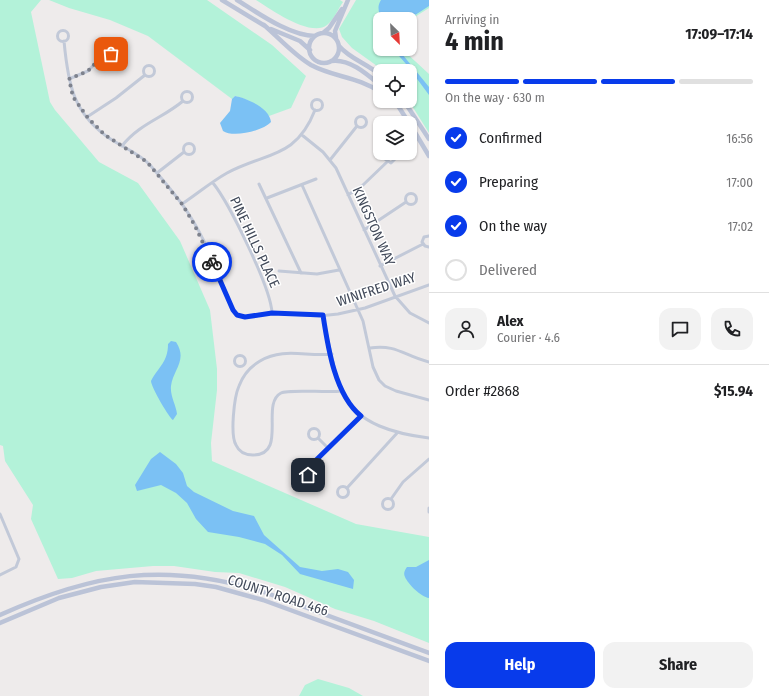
<!DOCTYPE html>
<html lang="en">
<head>
<meta charset="utf-8">
<style>
  :root { --surface:#fff; --page:#f2f2f2; --text:#202124; --muted:#757577; --line:#e0e0e0; --accent:#083beb }
  body { margin:0; font-family:"Fira Sans Condensed",sans-serif; background:var(--page); color:var(--text); height:100vh; display:flex; flex-direction:column; font-size:15px; white-space:nowrap }
  * { box-sizing:border-box; margin:0 }
  p { font-size:13px; color:var(--muted) }
  .icon { flex:none; width:22px; height:22px; fill:none; stroke:currentColor; stroke-width:2; stroke-linecap:round; stroke-linejoin:round }
  .map { position:relative; flex:1; overflow:hidden }
  .drawer { display:flex; flex-direction:column; background:var(--surface); width:340px }
  .drawer>* { flex:none }
  .needle { width:26px; rotate:156deg }
  .tools { position:absolute; left:373px; top:12px; display:grid; gap:8px }
  .tools a { display:grid; place-items:center; width:44px; height:44px; border-radius:8px; background:var(--surface); box-shadow:0 1px 3px #0004; font-size:20px }
  .pin { position:absolute; display:grid; place-items:center; width:34px; height:34px; color:#fff; margin:-17px; border-radius:8px; box-shadow:0 2px 6px #0006 }
  .courier { position:absolute; display:grid; place-items:center; width:40px; height:40px; margin:-20px; border:3px solid #083beb; border-radius:50%; background:#fff; color:#222; box-shadow:0 1px 5px #0007 }
  .head em { font-style:normal; font-weight:700 }
  .head div { display:flex; flex-direction:column-reverse }
  .head { display:flex; align-items:center; justify-content:space-between; height:68px; padding:0 16px }
  h1 { font-size:26px; font-weight:700; line-height:30px }
  .bar { display:grid; grid-template-columns:repeat(4,1fr); gap:6px 4px; align-content:center; height:48px; padding:0 16px }
  .bar i { height:5px; border-radius:3px; background:var(--line) }
  .bar .current { background:var(--accent) }
  .bar p { grid-column:span 4 }
  .line { display:flex; align-items:center; gap:10px; padding:0 16px; border-top:1px solid var(--line) }
  .line div { flex:1 }
  .round { display:grid; place-items:center; flex:none; width:42px; height:42px; border-radius:12px; background:var(--page) }
  ol { padding:0 16px; list-style:none }
  li { display:flex; align-items:center; gap:12px; height:44px }
  li p { margin-inline-start:auto }
  li .icon { padding:4px; border-radius:50%; background:var(--accent); color:#fff; stroke-width:4 }
  li:last-child { color:var(--muted) }
  li i { width:22px; height:22px; border:2px solid var(--line); border-radius:50% }
  .cta { display:flex; gap:8px; margin-top:auto; padding:8px 16px }
  .cta a { flex:1; height:46px; border-radius:12px; background:var(--accent); color:#fff; font-size:16px; font-weight:700; line-height:46px; text-align:center }
  .cta a+a { background:var(--page); color:var(--text) }
  main { display:flex; flex:1; min-height:0 }
  .map>svg:first-child { display:block }
  .green { fill:#b3f2d9 }
  .water { fill:#7bc1f4 }
  .lines { fill:none; stroke-linecap:round; stroke-linejoin:round }
  .street { stroke:#c2c9d8; stroke-width:3 }
  .secondary { stroke:#bbc3d7; stroke-width:4.5 }
  .done { stroke:#7e828d; stroke-width:4; stroke-dasharray:0 7.2 }
  .route { stroke:#083beb; stroke-width:5 }
  .labels { text-anchor:middle; stroke-width:3; stroke-linejoin:round; paint-order:stroke }
  .street-label { font-size:14px; fill:#424a5a; stroke:#fff }
</style>
</head>
<body>
<main>
<div class="map">
<svg width="429" height="696" viewBox="0 0 429 696">
  <rect width="100%" height="100%" fill="#eeebeb"/>
  <path class="green" d="M0 0H41L31 12 50 102 55 110 99 162 138 183 180 241 210 310 217 369V390L211 443 212 461 356 524 429 537V643L374 621 335 609 285 587 239 573 215 572 174 566H153L96 571 72 578 58 579 31 519 33 505 5 461 3 446 0 445Z
    M49 0H207L272 45 306 76 291 108 269 116C261 107 248 99 235 96L232 99 148 36 110 20 69 8Z
    M256 0H340L343 2C338 9 334 20 327 25 311 38 270 9 256 0Z
    M356 0H429V8L410 20 380 19V49H402L429 74V133L409 101 410 71H384L352 48 342 37 339 29Z
    M318 679 349 688 363 696H299L305 685Z"/>
  <path class="water" d="M381 0H429V6L409 19H380V37C378 30 379 26 380 20 380 11 376 8 381 0Z
    M393 49H398L429 87V95L406 64Z
    M235 96C246 98 270 108 271 122 263 131 233 138 223 131L220 123 230 111 232 99Z
    M171 341 176 342C188 360 173 370 171 386 170 396 176 405 177 414L173 420C170 419 151 387 151 381 159 366 168 362 168 344Z
    M160 452 176 464 183 473 187 486 194 492 233 511 254 516 264 535 300 567 322 571 338 569 348 572 354 580 353 589 300 574 282 555 265 544 239 537 208 532 196 519 187 503 176 493 161 485 137 491 135 485 151 459Z
    M429 560V598C421 597 408 584 405 577 403 573 405 570 407 567H416Z"/>
  <g class="lines">
    <path class="street" d="M57.5 36a5.5 5.5 0 1 1 11 0a5.5 5.5 0 1 1-11 0Z
      M64 41C68 84 73 115 112 140 125 148 141 155 150 165 164 181 179 198 190 216 208 244 220 279 233 310L237 315 245 317 272 313 319 316 338 314 365 308 429 285
      M102.5 50a5.5 5.5 0 1 1 11 0a5.5 5.5 0 1 1-11 0Z
      M143.5 71a5.5 5.5 0 1 1 11 0a5.5 5.5 0 1 1-11 0Z
      M69 79 88 71 104 54
      M181.5 97a5.5 5.5 0 1 1 11 0a5.5 5.5 0 1 1-11 0Z
      M311.5 105a5.5 5.5 0 1 1 11 0a5.5 5.5 0 1 1-11 0Z
      M355.5 122a5.5 5.5 0 1 1 11 0a5.5 5.5 0 1 1-11 0Z
      M87 117 116 98 145 75
      M302 135 323 152 336 168 395 296 410 313 429 323
      M183.5 149a5.5 5.5 0 1 1 11 0a5.5 5.5 0 1 1-11 0Z
      M122 146C139 124 163 118 183 101
      M387 153 385 159 391 163 396 158 393 153
      M330 160 357 126
      M157 173 184 152
      M213 183C229 203 271 288 272 313
      M259 184 301 273
      M302 185 363 321 373 367 379 380 385 386 396 391 429 400
      M405.5 199a5.5 5.5 0 1 1 11 0a5.5 5.5 0 1 1-11 0Z
      M348 195 363 185 387 162
      M267 198 316 179
      M182 204C197 194 211 182 227 173 266 152 296 159 315 110
      M364 230 406 202
      M429 236 424 237 422 242 425 246 429 247
      M380 266 423 244
      M279 271 317 274 339 270
      M323 315C325 330 329 344 332 358 335 370 337 382 342 393 358 425 397 434 429 438
      M370 348C397 344 404 356 429 362
      M332 354C307 357 283 347 260 361 250 367 243 375 239 386 234 397 230 435 236 445 239 452 246 455 253 455 288 455 260 404 281 393 288 389 329 393 341 391
      M234.5 361a5.5 5.5 0 1 1 11 0a5.5 5.5 0 1 1-11 0Z
      M308.5 434a5.5 5.5 0 1 1 11 0a5.5 5.5 0 1 1-11 0Z
      M318 438 328 448
      M296.5 474a5.5 5.5 0 1 1 11 0a5.5 5.5 0 1 1-11 0Z
      M306 470 361 416
      M337.5 492a5.5 5.5 0 1 1 11 0a5.5 5.5 0 1 1-11 0Z
      M347 488 398 432
      M382.5 504a5.5 5.5 0 1 1 11 0a5.5 5.5 0 1 1-11 0Z
      M391 499 403 482 429 459
      M429 508V512
      M0 514 19 559 16 567 0 575"/>
    <path class="secondary" d="M222 0 265 26
      M237 0C258 13 290 36 315 36
      M264 25C279 38 294 55 311 65 333 77 359 77 380 92
      M271 29 300 41 310 50
      M323 33 329 28 342 9
      M309 48a15 15 0 1 1 30 0a15 15 0 1 1-30 0Z
      M336 38 335 31 348 0
      M339 46C350 59 368 64 380 75
      M331 61C349 58 367 74 380 85
      M395 101 409 123
      M404 101 429 139
      M410 124 429 156
      M0 615C93 573 165 561 264 592L429 653
      M0 623 59 598 101 587 135 582 195 584 216 587 263 600 429 661"/>
  </g>
  <g class="lines">
    <path class="done" d="M111 54H104L88 71 69 79 73 97 88 118 105 135 147 162 182 204 194 224 212 262"/>
    <path class="route" d="M212 262 233 310 237 315 245 317 272 313 323 315C328 348 335 395 361 416L306 470 308 475"/>
  </g>
  <g class="labels">
    <g class="street-label">
      <text transform="translate(374 226) rotate(66)" y="5">KINGSTON WAY</text>
      <text transform="translate(255 242) rotate(65)" y="5">PINE HILLS PLACE</text>
      <text transform="translate(376 289) rotate(-18)" y="5">WINIFRED WAY</text>
      <text transform="translate(278 595) rotate(18)" y="5">COUNTY ROAD 466</text>
    </g>
  </g>
</svg>
<div class="tools">
<a><svg class="needle" viewBox="-14 -14 28 28"><path d="M0-13l5 13h-10z" fill="#e53935"/><path d="M0 13l5-13h-10z" fill="#757577"/></svg></a>
<a><svg class="icon" aria-label="locate" viewBox="0 0 24 24"><circle cx="12" cy="12" r="6"/><path d="M12 2v4M12 18v4M2 12h4M18 12h4"/></svg></a>
<a><svg class="icon" aria-label="layers" viewBox="0 0 24 24"><path d="M12 4l9 5-9 5-9-5zM3 14l9 5 9-5"/></svg></a>
</div>
<div class="pin" style="left:111px;top:54px;background:#ea580c"><svg class="icon" aria-label="bag" viewBox="0 0 24 24"><path d="M5 8h14l-1 12H6zM9 8a3 3 0 0 1 6 0"/></svg></div>
<div class="pin" style="left:308px;top:475px;background:#1f2937"><svg class="icon" aria-label="home" viewBox="0 0 24 24"><path d="M3 11l9-7 9 7M6 9v11h12V9"/></svg></div>
<div class="courier" style="left:212px;top:262px"><svg class="icon" aria-label="bike" viewBox="0 0 24 24"><circle cx="6" cy="16" r="4"/><circle cx="18" cy="16" r="4"/><path d="M6 16l4-8h5l3 8M10 8l3 8H6M13 5h3"/></svg></div>
</div>
<section class="drawer">
<div class="head"><div><h1>4 min</h1><p>Arriving in</p></div><em>17:09–17:14</em></div>
<div class="bar"><i class="current"></i><i class="current"></i><i class="current"></i><i></i><p>On the way · 630 m</p></div>
<ol>
<li><svg class="icon" aria-label="check" viewBox="0 0 24 24"><path d="M5 12l5 5 9-10"/></svg>Confirmed<p>16:56</p></li>
<li><svg class="icon" aria-label="check" viewBox="0 0 24 24"><path d="M5 12l5 5 9-10"/></svg>Preparing<p>17:00</p></li>
<li><svg class="icon" aria-label="check" viewBox="0 0 24 24"><path d="M5 12l5 5 9-10"/></svg>On the way<p>17:02</p></li>
<li><i></i>Delivered</li>
</ol>
<div class="line" style="height:72px"><a class="round"><svg class="icon" aria-label="person" viewBox="0 0 24 24"><circle cx="12" cy="8" r="4"/><path d="M4 21q1-7 8-7t8 7"/></svg></a><div><b>Alex</b><p>Courier · 4.6</p></div><a class="round"><svg class="icon" aria-label="chat" viewBox="0 0 24 24"><path d="M4 5h16v11H9l-5 4z"/></svg></a><a class="round"><svg class="icon" aria-label="phone" viewBox="0 0 24 24"><path d="M5 4h4l2 5-3 2q2 4 5 5l2-3 5 2v4C11 20 4 13 5 4z"/></svg></a></div>
<div class="line" style="height:52px"><div>Order #2868</div><b>$15.94</b></div>
<div class="cta"><a>Help</a><a>Share</a></div>
</section>
</main>
</body>
</html>
